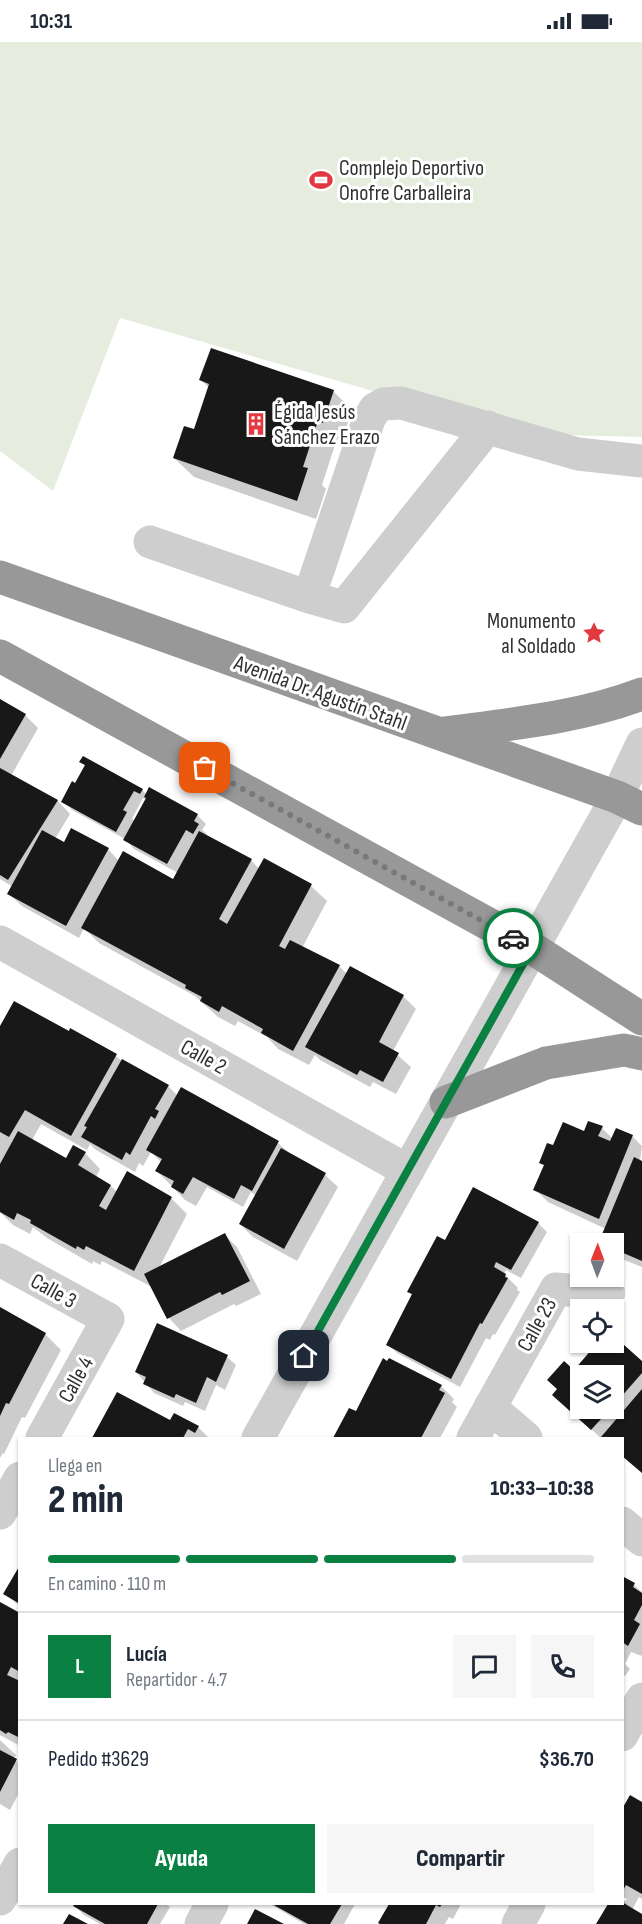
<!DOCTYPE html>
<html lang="es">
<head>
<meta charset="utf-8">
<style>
  :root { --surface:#fff; --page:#f6f6f7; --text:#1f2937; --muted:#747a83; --line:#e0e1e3; --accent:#0b8043 }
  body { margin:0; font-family:"Sofia Sans Condensed",sans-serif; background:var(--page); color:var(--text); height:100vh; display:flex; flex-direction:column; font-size:22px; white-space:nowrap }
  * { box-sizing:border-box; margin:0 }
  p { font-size:20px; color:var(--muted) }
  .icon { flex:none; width:33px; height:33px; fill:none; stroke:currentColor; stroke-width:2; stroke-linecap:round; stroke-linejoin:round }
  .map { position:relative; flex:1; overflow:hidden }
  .panel { position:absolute; left:18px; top:1395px; width:606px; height:468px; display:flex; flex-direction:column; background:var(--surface); border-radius:0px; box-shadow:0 2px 4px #0004 }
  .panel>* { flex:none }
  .needle { width:39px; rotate:1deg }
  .buttons { position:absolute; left:570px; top:1191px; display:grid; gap:12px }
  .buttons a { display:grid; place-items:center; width:54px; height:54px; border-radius:0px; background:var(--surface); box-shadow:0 2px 4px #0004; font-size:30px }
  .pin { position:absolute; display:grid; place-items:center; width:51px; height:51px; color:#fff; margin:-26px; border-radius:12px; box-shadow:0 3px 9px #0006 }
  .courier { position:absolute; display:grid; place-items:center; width:60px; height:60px; margin:-30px; border:4px solid #0b8043; border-radius:50%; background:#fff; color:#222; box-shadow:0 2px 8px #0007 }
  .head em { font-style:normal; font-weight:800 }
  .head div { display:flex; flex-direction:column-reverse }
  .head { display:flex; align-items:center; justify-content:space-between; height:102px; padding:0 30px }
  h1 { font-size:39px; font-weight:800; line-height:45px }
  .bar { display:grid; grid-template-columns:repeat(4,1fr); gap:9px 6px; align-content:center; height:72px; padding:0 30px }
  .bar i { height:8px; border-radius:4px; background:var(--line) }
  .bar .on { background:var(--accent) }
  .bar p { grid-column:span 4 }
  .line { display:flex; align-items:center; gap:15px; padding:0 30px; border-top:2px solid var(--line) }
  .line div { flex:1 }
  .round { display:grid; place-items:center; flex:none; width:63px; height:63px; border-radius:0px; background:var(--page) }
  .primary-button { display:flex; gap:12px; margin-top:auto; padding:12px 30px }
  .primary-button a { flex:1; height:69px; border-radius:0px; background:var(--accent); color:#fff; font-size:24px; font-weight:800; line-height:69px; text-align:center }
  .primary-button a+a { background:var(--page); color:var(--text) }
  .status { display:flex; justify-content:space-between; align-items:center; height:42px; padding:0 30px; background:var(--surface); direction:ltr }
  .status svg { height:16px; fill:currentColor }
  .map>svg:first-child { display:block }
  .green { fill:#e6eddf }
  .shadow { fill:#0003; fill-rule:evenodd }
  .building { fill:#181818 }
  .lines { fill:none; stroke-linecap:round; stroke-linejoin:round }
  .minor { stroke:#cecece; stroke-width:33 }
  .highway { stroke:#989898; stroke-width:33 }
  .done { stroke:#797979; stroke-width:6; stroke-dasharray:0 10.8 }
  .route { stroke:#0b8043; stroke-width:8 }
  .labels { text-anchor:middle; stroke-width:6; stroke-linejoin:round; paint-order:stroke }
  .poi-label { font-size:22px; fill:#313131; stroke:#fff; text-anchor:start }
  .street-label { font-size:22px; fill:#313131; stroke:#fff }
</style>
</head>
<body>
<div class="status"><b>10:31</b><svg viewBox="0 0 49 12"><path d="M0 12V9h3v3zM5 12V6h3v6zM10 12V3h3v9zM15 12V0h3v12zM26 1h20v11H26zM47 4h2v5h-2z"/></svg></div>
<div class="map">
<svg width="642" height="1882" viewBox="0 0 642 1882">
  <rect width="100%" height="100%" fill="#fff"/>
  <path class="green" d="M0 0H642V395L522 392 120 276 53 449 0 409Z"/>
  <path class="shadow" d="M201 338 333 349 352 368 342 399 337 397 322 443 326 447 316 477 194 435 174 416 195 389 209 346Z
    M0 659 25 673 38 686 11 734 58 759 70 772 55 797 64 802 108 807 119 819 174 839 178 831 134 807 125 797 72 768 63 759 76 743 86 725 81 720 142 748 147 753 197 773 206 782 202 788 207 792 206 794 251 818 259 827 264 818 311 844 327 859 302 906 339 924 347 932 403 954 416 967 393 1009 411 1025 396 1052 373 1040 370 1045 320 1018 315 1013 309 1023 278 1007 267 995 238 979 235 984 218 975 195 954 99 901 84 886 79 896 22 864 9 852 13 845 0 837ZM143 756 146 758 135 779 132 777Z
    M0 987 116 1014 122 1019 168 1044 178 1054 228 1073 278 1101 287 1109 286 1111 325 1133 338 1145 297 1219 253 1195 240 1182 256 1154 251 1150 243 1165 207 1145 196 1164 185 1158 157 1129 162 1121 151 1110 143 1124 139 1121 135 1130 96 1108 90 1102 87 1108 41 1082 32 1098 66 1118 85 1111 100 1127 96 1135 111 1144 117 1150 128 1132 172 1157 187 1172 159 1226 224 1192 237 1205 261 1252 236 1264 234 1262 181 1289 169 1276 151 1242 150 1244 102 1219 100 1223 93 1219 92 1222 47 1196 33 1185 30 1192 13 1183 0 1170Z
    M602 1086 613 1097 632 1094 642 1104 640 1119 642 1120V1225L614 1214V1202L606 1187 548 1160 535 1147 545 1124 541 1120 554 1105Z
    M538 1181 547 1190 521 1236 506 1228 504 1232 518 1246 517 1248 520 1250 495 1293 493 1292 490 1298 486 1296 460 1345 397 1311 388 1302 413 1254 409 1249 445 1199Z
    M0 1267 45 1292 61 1308 25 1376 22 1375 4 1412 3 1411 0 1416Z
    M614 1296 642 1321V1431L622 1396H601L567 1366 574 1330 614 1300ZM580 1334H614V1366H580Z
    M227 1315 236 1323 225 1348 216 1343 205 1369 185 1360 183 1364 154 1351 136 1330Z
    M441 1344 454 1357 452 1360 457 1365 440 1396H335L350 1368 356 1371Z
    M118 1352 171 1380 198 1385 209 1396H93Z
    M20 1526V1564L5 1552Z
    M622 1536 634 1543 642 1550V1614L631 1610 625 1622 630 1627 625 1634 622 1632Z
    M0 1562 20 1572V1704L0 1693Z
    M0 1698 16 1713 14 1717 20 1722V1749L10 1768 0 1762Z
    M642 1761V1857L639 1855 632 1868 642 1874V1882H598L610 1862H622V1858L626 1859 627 1857 622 1854V1771Z
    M76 1862H166L170 1865 160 1882H100L84 1873 75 1864Z
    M270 1862H355L344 1882H304Z
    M391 1862H461L453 1877 449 1875 445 1882H381L380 1881Z"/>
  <path class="building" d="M211 306 334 348 323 381 318 379 303 425 308 426 297 459 173 416 184 384 194 387 209 342 199 338Z
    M0 657 26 672 0 717Z
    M83 714 143 747 140 752 134 749 123 768 127 770 116 790 61 760 72 739 75 741 85 723 79 720Z
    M0 726 58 758 8 838 0 833Z
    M149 745 198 772 194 779 199 782 193 792 186 788 167 822 123 798 146 756 144 755Z
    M71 786 109 806 66 884 7 852 42 788 64 800Z
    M199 789 252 817 219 877 227 882 264 816 312 842 279 904 285 907 290 898 340 923 293 1009 261 991 263 987 222 964 219 970 200 959 202 955 185 946 186 943 81 886 123 809 173 837Z
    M350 924 404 953 379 1000 399 1011 383 1040 360 1028 357 1033 305 1005Z
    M14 959 69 989 70 986 117 1012 71 1094 25 1068 9 1095 0 1090V984Z
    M122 1017 169 1043 155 1067 159 1069 155 1077 151 1074 130 1113 126 1110 122 1118 81 1095 87 1085 84 1084Z
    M181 1045 279 1099 252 1149 241 1143 234 1157 193 1135 183 1152 171 1145 174 1139 155 1129 162 1117 146 1108Z
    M588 1079 603 1084 598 1094 610 1099 616 1086 633 1093 599 1177 533 1148 544 1123 539 1121 547 1101 553 1103 563 1080 584 1089Z
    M18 1089 66 1116 73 1103 86 1110 78 1123 111 1143 99 1164 106 1168 127 1129 172 1155 134 1229 86 1204 84 1208 77 1204 76 1207 30 1181 31 1178 17 1171 14 1178 0 1170V1122Z
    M281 1106 326 1131 284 1207 239 1182Z
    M634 1115 642 1119V1219L614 1207V1202H598Z
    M473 1145 539 1180 511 1228 496 1220 494 1225 506 1232 505 1235 508 1236 482 1282 480 1281 451 1337 386 1303 412 1252 407 1250 437 1194 445 1198Z
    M225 1191 250 1239 222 1253 220 1250 167 1277 144 1232Z
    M0 1265 46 1291 9 1362 6 1361 0 1374Z
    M157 1281 228 1313 216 1340 207 1335 196 1361 176 1352 174 1356 143 1342 146 1335 135 1330Z
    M614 1294 642 1319V1331L614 1363V1334H580V1366H611L591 1388 552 1353 557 1347 547 1338 564 1319 574 1328 598 1300H614Z
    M383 1316 387 1319 389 1316 442 1343 439 1348 445 1351 421 1396H333L349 1366 356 1369Z
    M642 1347V1431L622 1414V1396H603L601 1395Z
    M117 1350 170 1378 174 1371 199 1384 195 1391 188 1387 183 1396H92Z
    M20 1523V1562L3 1552Z
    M622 1534 635 1541 633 1545 642 1551V1563L634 1578 640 1582 628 1604 622 1600Z
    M0 1560 20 1571V1630L11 1625 7 1633 20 1639V1696L8 1690 6 1692 0 1688Z
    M0 1708 17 1717 0 1750Z
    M630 1753 642 1760V1852L626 1843 622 1850V1767Z
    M622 1860 642 1872V1882H596L608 1862Z
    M75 1862H158L147 1882H105L73 1864Z
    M272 1862H342L330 1882H308Z
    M389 1862H442L440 1865 436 1863 426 1882H380L378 1881Z
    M255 1867 284 1882H247Z
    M69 1872 88 1882H63Z"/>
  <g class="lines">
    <path class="minor" d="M488 385 344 565 309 555 369 377 375 367 384 362 401 361 578 412 642 419
      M150 500 309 555
      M0 900 408 1129
      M0 1218 108 1277 42 1396
      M490 1365 526 1396
      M258 1396 617 755 642 702
      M473 1396 556 1247 609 1251
      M0 1471 20 1436
      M622 1481 642 1498
      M622 1693 642 1657
      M0 1857 20 1822
      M201 1882 212 1862
      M518 1882 529 1862"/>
    <path class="highway" d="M0 535 617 755 642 767
      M0 614 532 906 642 977
      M444 691C511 682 579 676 642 652
      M446 1060 546 1021 624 1008 642 1012"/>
  </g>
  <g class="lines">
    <path class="done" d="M205 726 513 896"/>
    <path class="route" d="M304 1314 532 906 513 896"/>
  </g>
  <defs>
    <g id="stadium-bare" transform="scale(1.8)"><path d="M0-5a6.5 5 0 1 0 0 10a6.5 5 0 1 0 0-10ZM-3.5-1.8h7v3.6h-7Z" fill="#e1393f" stroke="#fff" stroke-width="2.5" paint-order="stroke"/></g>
    <g id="building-bare" transform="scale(1.8)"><path d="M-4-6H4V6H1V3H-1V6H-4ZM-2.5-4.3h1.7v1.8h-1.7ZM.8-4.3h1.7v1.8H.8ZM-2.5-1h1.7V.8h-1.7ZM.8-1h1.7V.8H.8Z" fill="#e1393f" stroke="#fff" stroke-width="2.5" paint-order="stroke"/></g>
    <g id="sight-bare" transform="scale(1.8)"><path d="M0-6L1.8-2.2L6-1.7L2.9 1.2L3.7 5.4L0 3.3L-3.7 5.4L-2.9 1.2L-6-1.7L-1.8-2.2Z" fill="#e1393f" stroke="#fff" stroke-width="2.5" paint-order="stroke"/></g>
  </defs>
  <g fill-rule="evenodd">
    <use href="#stadium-bare" x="321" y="138"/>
    <use href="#building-bare" x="256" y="382"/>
    <use href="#sight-bare" x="594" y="591"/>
  </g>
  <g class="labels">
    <g class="poi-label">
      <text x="339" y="133">Complejo Deportivo<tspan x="339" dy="25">Onofre Carballeira</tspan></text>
      <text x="274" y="377">Égida Jesús<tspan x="274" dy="25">Sánchez Erazo</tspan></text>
      <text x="576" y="586" text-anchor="end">Monumento<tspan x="576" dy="25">al Soldado</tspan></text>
    </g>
    <g class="street-label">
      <text transform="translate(321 650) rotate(20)" y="8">Avenida Dr. Agustín Stahl</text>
      <text transform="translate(204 1014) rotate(29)" y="8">Calle 2</text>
      <text transform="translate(54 1248) rotate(29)" y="8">Calle 3</text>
      <text transform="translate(536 1282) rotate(-61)" y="8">Calle 23</text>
      <text transform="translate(75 1337) rotate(-61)" y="8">Calle 4</text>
    </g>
  </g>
</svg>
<div class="buttons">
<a><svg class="needle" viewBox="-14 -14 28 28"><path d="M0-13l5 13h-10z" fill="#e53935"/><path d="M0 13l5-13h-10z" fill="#747a83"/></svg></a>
<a><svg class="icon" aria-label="locate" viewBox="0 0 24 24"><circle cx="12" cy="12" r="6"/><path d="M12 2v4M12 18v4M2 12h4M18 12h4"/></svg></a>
<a><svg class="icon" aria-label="layers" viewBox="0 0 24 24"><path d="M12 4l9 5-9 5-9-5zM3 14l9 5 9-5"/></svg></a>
</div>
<div class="pin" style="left:205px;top:726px;background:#ea580c"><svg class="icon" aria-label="bag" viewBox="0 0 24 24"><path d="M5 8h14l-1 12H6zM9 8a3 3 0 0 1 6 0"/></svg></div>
<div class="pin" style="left:304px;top:1314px;background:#1f2937"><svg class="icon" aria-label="home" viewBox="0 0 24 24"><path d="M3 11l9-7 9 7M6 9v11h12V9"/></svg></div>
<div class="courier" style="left:513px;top:896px"><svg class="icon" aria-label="car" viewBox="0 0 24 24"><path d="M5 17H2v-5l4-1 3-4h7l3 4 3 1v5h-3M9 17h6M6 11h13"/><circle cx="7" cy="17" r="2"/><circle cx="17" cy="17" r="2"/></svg></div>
<section class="panel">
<div class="head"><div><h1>2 min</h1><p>Llega en</p></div><em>10:33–10:38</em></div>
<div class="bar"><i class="on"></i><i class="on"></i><i class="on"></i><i></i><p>En camino · 110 m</p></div>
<div class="line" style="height:108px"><b class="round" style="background:var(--accent);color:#fff">L</b><div><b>Lucía</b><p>Repartidor · 4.7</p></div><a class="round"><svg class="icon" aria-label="chat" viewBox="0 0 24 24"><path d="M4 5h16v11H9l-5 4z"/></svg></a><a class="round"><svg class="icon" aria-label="phone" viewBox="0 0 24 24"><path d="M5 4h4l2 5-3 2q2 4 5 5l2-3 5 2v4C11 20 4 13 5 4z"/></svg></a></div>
<div class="line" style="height:78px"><div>Pedido #3629</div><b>$36.70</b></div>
<div class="primary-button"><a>Ayuda</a><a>Compartir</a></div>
</section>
</div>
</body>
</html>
